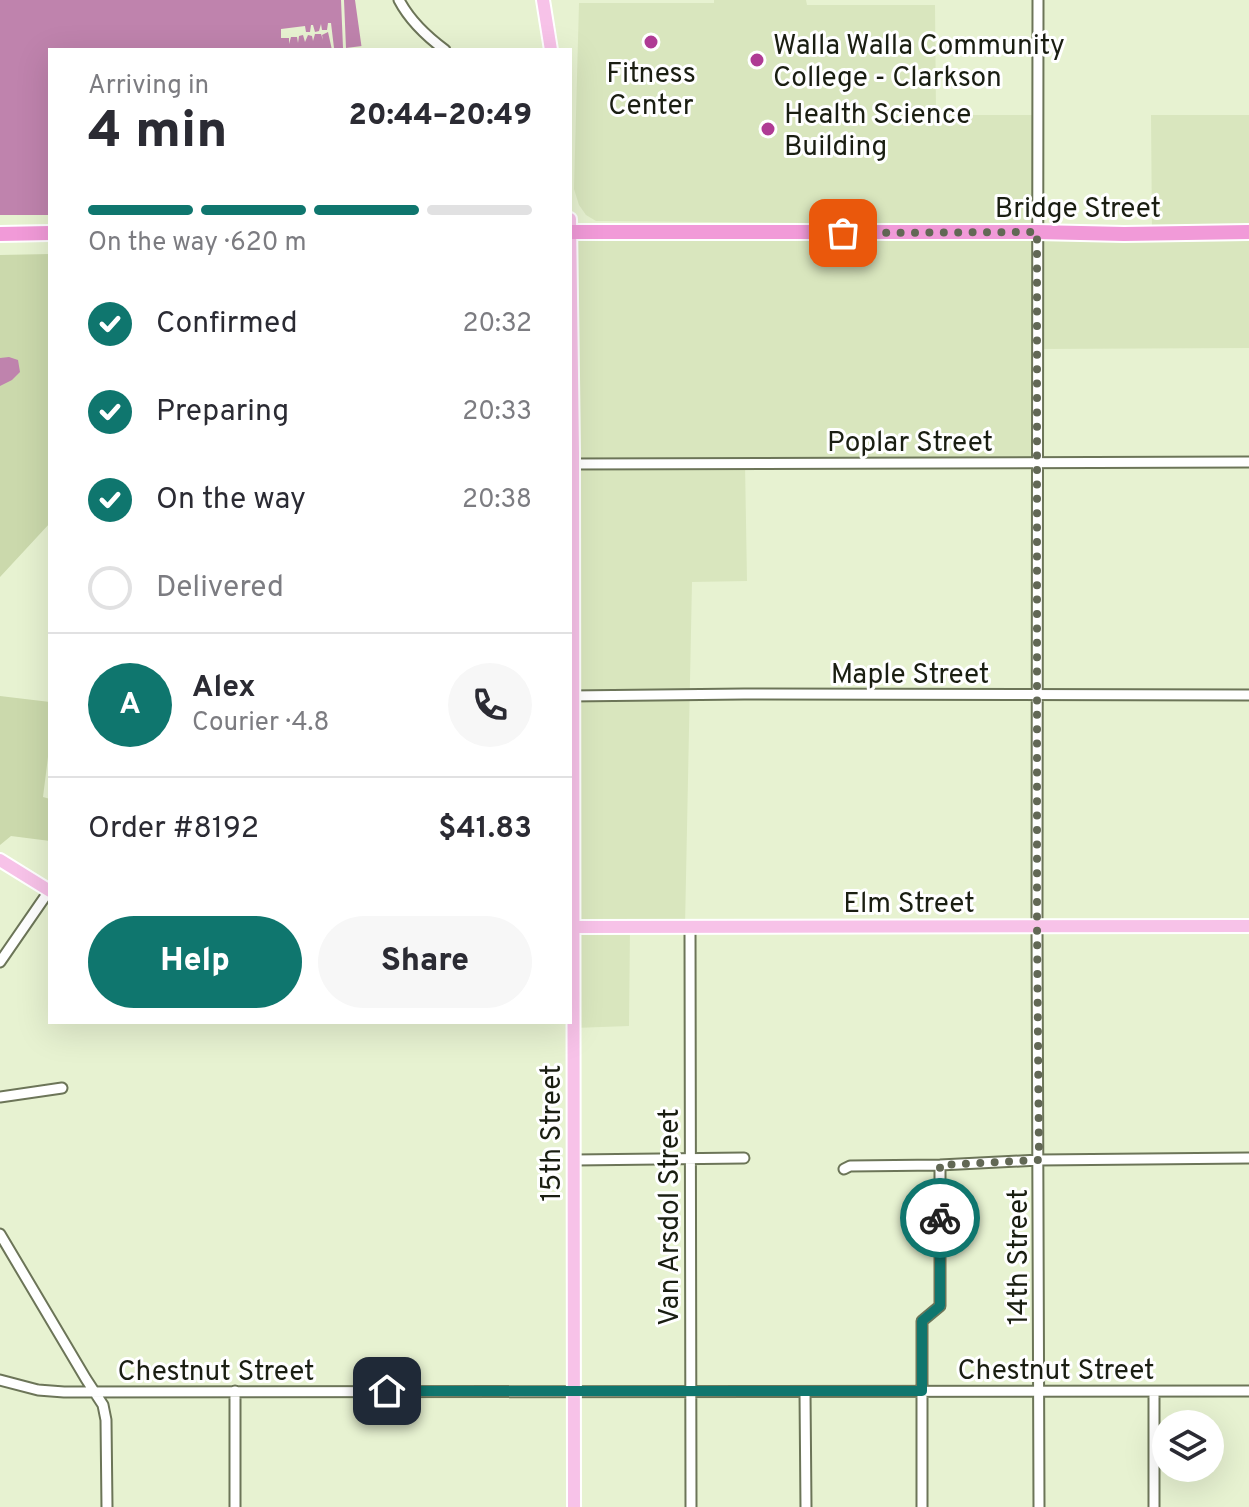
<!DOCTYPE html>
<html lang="en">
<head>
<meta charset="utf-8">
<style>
  :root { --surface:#fff; --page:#f7f7f7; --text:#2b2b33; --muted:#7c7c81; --line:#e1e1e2; --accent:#0f766e }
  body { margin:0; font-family:Overpass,sans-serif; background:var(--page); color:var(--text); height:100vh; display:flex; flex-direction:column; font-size:30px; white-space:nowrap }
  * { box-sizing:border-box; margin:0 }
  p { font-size:26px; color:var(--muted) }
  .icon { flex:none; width:44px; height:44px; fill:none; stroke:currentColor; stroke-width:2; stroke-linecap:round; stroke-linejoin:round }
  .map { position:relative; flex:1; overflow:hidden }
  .details { position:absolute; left:48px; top:48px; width:524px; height:976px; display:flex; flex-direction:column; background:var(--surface); border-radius:0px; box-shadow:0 8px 32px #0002 }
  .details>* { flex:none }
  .controls { position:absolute; left:1152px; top:1410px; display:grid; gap:16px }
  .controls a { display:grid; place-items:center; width:72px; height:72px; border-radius:50%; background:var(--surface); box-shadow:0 8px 32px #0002; font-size:40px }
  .pin { position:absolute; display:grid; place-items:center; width:68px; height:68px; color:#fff; margin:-34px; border-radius:16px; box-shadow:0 4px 12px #0006 }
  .courier { position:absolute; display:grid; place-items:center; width:80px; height:80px; margin:-40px; border:6px solid #0f766e; border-radius:50%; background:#fff; color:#222; box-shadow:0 2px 10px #0007 }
  .overview em { font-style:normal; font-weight:800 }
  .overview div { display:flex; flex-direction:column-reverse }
  .overview { display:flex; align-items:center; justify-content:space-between; height:136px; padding:0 40px }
  h1 { font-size:52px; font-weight:800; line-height:60px }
  .bar { display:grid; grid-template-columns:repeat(4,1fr); gap:12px 8px; align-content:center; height:96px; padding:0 40px }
  .bar i { height:10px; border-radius:6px; background:var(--line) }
  .bar .on { background:var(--accent) }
  .bar p { grid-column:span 4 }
  .line { display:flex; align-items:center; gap:20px; padding:0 40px; border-top:2px solid var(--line) }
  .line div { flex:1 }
  .round { display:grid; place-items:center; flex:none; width:84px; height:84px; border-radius:42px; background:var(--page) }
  ol { padding:0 40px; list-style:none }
  li { display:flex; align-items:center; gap:24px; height:88px }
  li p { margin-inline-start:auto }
  li .icon { padding:8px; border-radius:50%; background:var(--accent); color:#fff; stroke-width:4 }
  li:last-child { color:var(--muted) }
  li i { width:44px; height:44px; border:4px solid var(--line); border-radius:50% }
  .cta { display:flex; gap:16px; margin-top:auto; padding:16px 40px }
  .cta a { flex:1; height:92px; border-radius:48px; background:var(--accent); color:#fff; font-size:32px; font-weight:800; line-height:92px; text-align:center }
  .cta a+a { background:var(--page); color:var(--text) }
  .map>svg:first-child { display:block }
  .built { fill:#d9e6be }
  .green { fill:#cbd9ac }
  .water { fill:#bf83ad }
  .pier { fill:#e7f2d1 }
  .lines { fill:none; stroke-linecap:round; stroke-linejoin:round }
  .minor-casing { stroke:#6c7558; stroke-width:13 }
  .major-casing { stroke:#fff; stroke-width:16 }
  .highway-casing { stroke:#fff; stroke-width:18 }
  .minor { stroke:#fff; stroke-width:9 }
  .major { stroke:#f7c2e8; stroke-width:12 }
  .highway { stroke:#f19ad8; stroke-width:14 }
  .done { stroke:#626855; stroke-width:8; stroke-dasharray:0 14.4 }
  .route { stroke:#0f766e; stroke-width:10 }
  .poi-dot { fill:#af3b94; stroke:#fff; stroke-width:3 }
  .labels { text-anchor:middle; stroke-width:6; stroke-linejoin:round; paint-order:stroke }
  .poi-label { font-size:28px; fill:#1a1e12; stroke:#fff; text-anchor:start }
  .street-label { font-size:28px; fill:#1a1e12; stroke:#fff }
</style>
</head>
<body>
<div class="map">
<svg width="1249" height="1507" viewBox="0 0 1249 1507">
  <rect width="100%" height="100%" fill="#e7f2d1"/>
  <path class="built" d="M714 0H806L807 5H935L936 115H1037V231L1152 233 1151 115H1249V348L1038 349V463H745L747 581 692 582 685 927 630 928 629 1026 574 1028 570 239 806 240 805 223 596 221 586 215 579 205 574 189 579 3H714Z"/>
  <path class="green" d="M50 254V523L0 577V255Z
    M0 696 50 702V741L43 797 50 799V841L11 836 0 845Z"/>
  <path class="water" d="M0 0H355L362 50H50V215H0Z
    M9 357 18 360 20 372 12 380 0 386V358Z"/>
  <path class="pier" d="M341 0H344L346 48 362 46V48L332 50 328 32 322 35 323 40 321 34H315L313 41 312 36 308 35 305 42 303 35 299 36 298 43 297 37H291L289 44V38H281V29L305 26 306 32H310L311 25H313L315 32 319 31 321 24 322 30H327L328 23H331L334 48H343Z"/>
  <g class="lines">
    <g class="minor-casing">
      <path id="minor" d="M399 0C410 21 426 36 445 50
        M1038 0 1037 926 1039 1507
        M570 464 1249 462
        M570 696 744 694 1249 695
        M690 927 691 1507
        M0 962 49 891
        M0 1097 62 1088
        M575 1160 744 1158
        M844 1169 850 1166 940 1165 1039 1160 1249 1158
        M0 1234 86 1379 103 1405 106 1420 107 1507
        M0 1380 38 1390 64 1392 1249 1391
        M235 1391V1507
        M805 1392 806 1507
        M922 1507V1321L940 1306V1165
        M1154 1507V1392"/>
    </g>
    <g class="major-casing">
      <path id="major" d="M543 0 551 50
        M570 219 573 453 574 1507
        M0 860 50 891
        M570 927 1249 926"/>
    </g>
    <g class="highway-casing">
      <path id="highway" d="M570 232H1037L1124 234 1249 232
        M0 234 50 233"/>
    </g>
    <use href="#minor" class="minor"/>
    <use href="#major" class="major"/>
    <use href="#highway" class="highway"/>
  </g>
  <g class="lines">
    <path class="done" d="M843 233 1037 232V926L1039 1160 940 1165V1218"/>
    <path class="route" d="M387 1391H922V1321L940 1306V1218"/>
  </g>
  <g class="poi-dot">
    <circle cx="651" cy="42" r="8"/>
    <circle cx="757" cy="60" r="8"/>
    <circle cx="768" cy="129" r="8"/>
  </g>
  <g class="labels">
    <g class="poi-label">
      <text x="773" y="54">Walla Walla Community<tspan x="773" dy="32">College - Clarkson</tspan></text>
      <text x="651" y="82" text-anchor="middle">Fitness<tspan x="651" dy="32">Center</tspan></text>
      <text x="784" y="123">Health Science<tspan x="784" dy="32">Building</tspan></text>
    </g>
    <g class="street-label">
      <text x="1078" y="217">Bridge Street</text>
      <text x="910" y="451">Poplar Street</text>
      <text x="910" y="683">Maple Street</text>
      <text x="909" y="912">Elm Street</text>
      <text transform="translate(550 1133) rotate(-90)" y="10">15th Street</text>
      <text transform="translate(668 1217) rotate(-90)" y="10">Van Arsdol Street</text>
      <text transform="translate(1017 1257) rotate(-90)" y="10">14th Street</text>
      <text x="1056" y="1379">Chestnut Street</text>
      <text x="216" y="1380">Chestnut Street</text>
    </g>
  </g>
</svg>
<div class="controls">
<a><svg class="icon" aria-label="layers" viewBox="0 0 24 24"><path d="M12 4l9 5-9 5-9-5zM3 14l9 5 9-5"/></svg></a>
</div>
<div class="pin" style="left:843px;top:233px;background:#ea580c"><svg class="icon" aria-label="bag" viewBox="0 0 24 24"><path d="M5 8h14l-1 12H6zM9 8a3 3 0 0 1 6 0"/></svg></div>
<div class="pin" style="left:387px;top:1391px;background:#1f2937"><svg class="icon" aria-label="home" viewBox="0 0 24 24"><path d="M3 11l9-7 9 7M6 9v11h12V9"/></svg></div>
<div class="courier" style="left:940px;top:1218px"><svg class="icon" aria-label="bike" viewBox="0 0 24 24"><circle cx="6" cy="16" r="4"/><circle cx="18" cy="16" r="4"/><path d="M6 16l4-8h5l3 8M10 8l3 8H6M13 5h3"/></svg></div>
<section class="details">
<div class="overview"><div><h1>4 min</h1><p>Arriving in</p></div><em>20:44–20:49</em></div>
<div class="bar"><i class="on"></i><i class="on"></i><i class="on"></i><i></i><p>On the way · 620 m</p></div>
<ol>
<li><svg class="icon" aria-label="check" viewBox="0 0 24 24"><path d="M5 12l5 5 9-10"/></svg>Confirmed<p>20:32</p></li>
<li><svg class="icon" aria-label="check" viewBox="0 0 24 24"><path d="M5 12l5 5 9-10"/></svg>Preparing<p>20:33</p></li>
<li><svg class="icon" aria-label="check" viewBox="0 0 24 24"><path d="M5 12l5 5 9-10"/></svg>On the way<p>20:38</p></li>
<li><i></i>Delivered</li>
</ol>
<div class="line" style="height:144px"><b class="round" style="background:var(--accent);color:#fff">A</b><div><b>Alex</b><p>Courier · 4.8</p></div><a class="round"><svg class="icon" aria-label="phone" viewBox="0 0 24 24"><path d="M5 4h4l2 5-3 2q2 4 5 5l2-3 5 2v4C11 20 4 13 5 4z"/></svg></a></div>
<div class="line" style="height:104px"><div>Order #8192</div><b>$41.83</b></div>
<div class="cta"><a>Help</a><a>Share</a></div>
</section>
</div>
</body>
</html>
